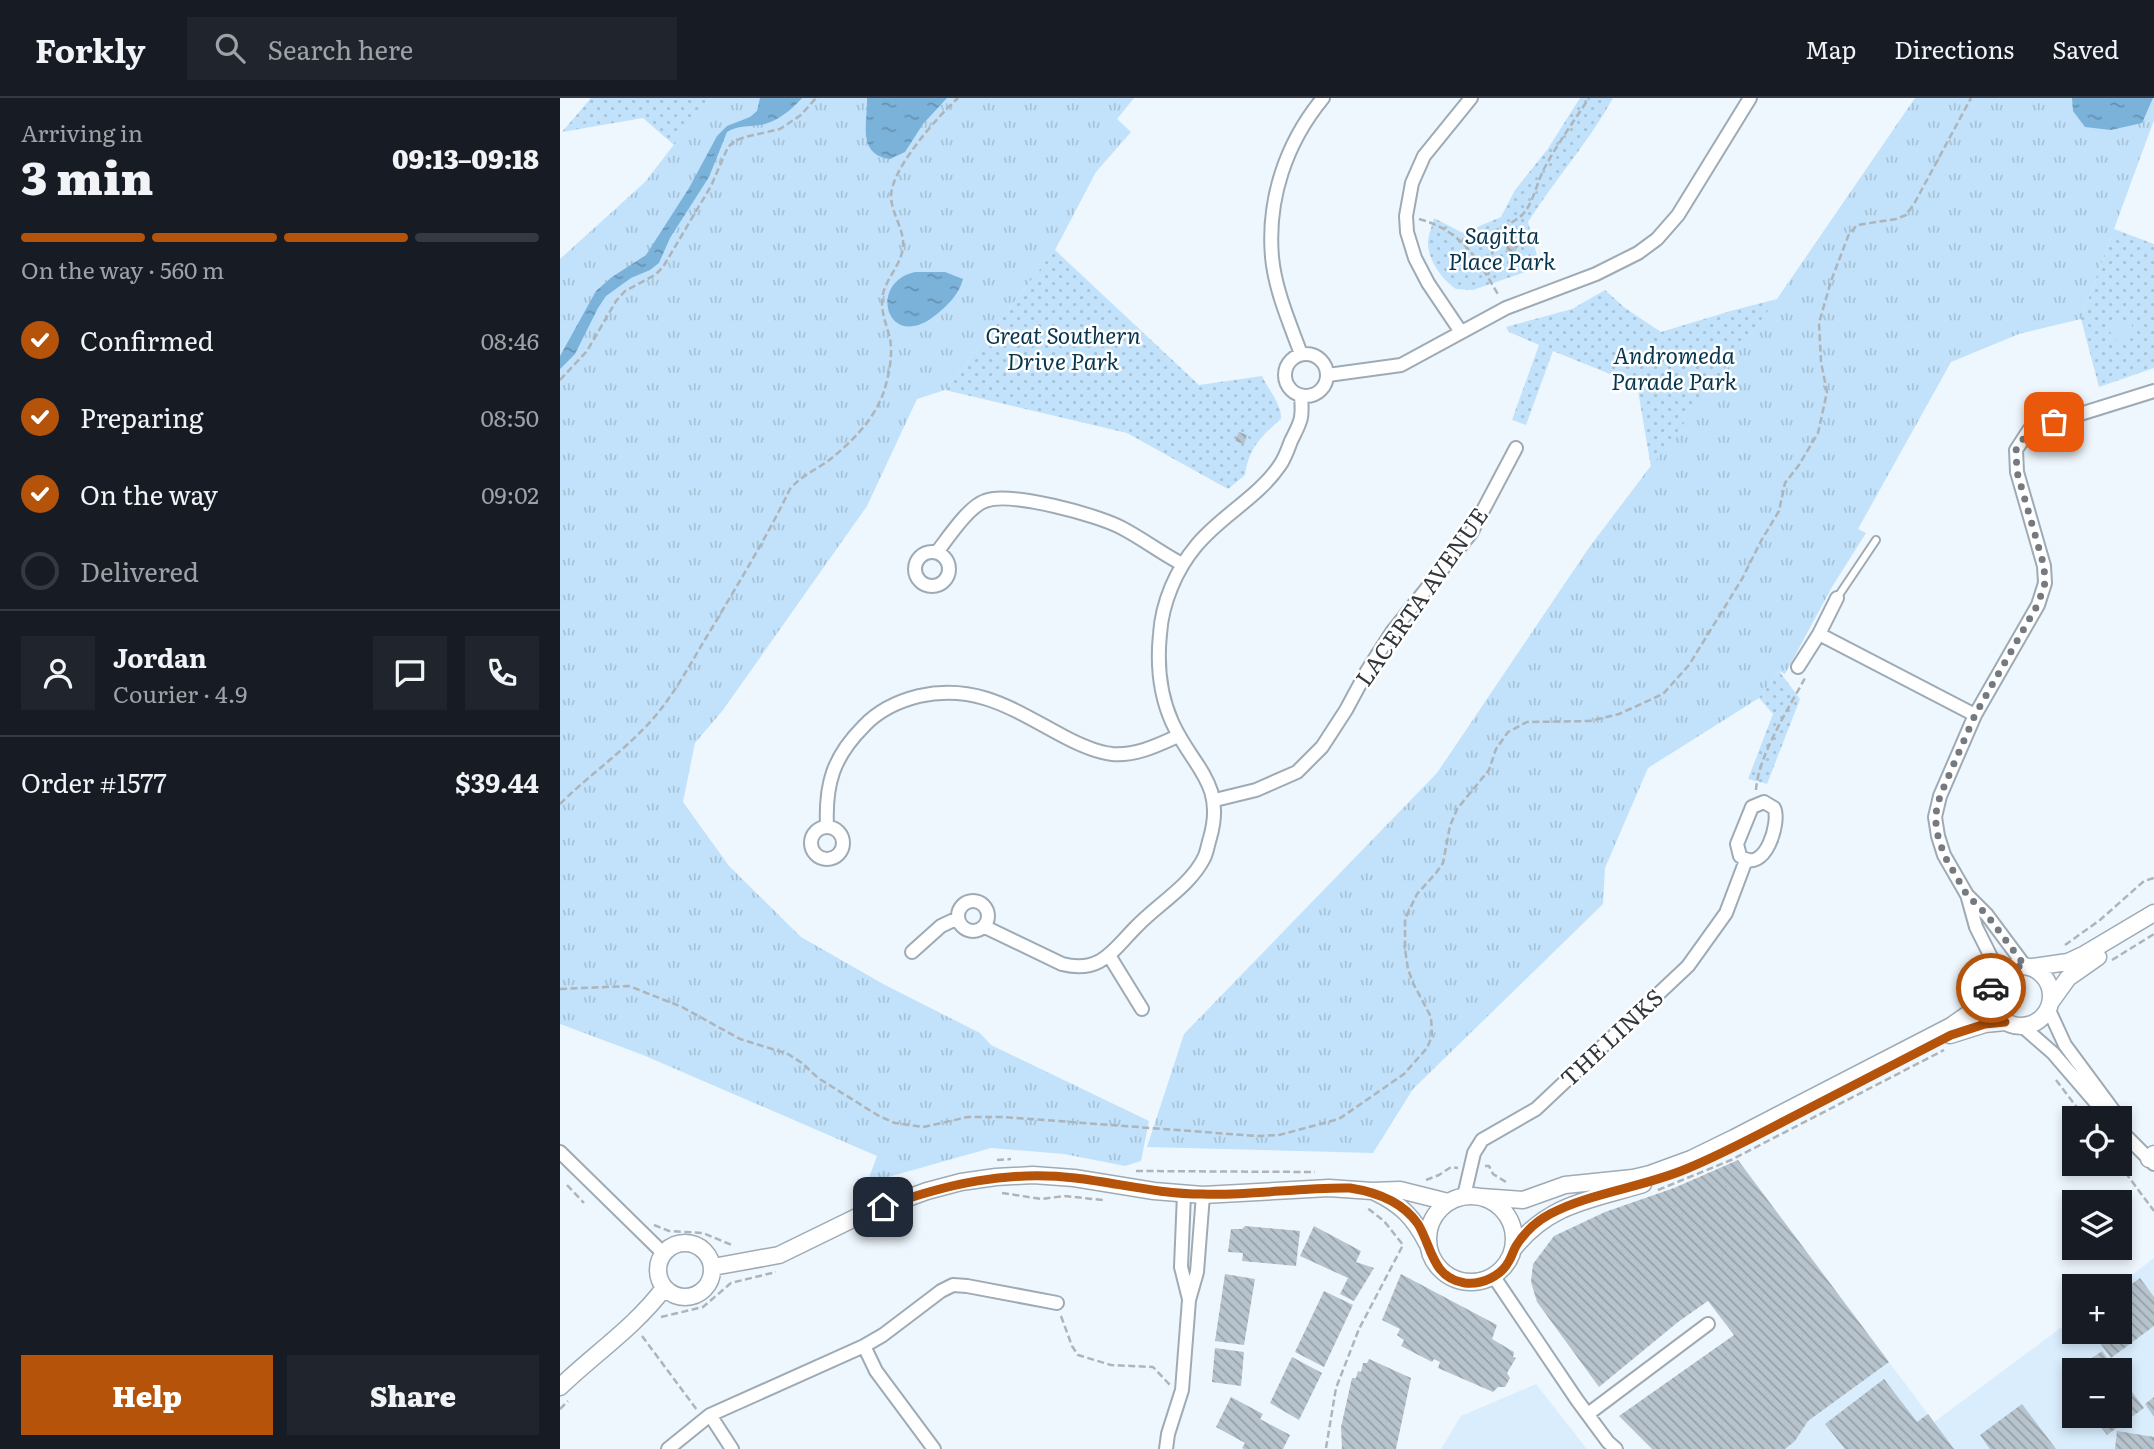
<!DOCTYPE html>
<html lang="en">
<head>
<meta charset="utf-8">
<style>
  :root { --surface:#171b24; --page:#20242c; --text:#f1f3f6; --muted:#9ea1a6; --line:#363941; --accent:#b45309 }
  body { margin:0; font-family:Literata,serif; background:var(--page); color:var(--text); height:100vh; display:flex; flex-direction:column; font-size:26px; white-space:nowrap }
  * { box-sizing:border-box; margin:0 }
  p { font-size:23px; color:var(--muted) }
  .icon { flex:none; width:38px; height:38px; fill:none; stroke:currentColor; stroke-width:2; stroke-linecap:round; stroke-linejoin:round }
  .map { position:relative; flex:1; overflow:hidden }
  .side { display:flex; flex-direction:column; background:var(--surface); width:560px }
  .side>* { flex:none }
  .buttons { position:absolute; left:1502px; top:1008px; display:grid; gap:14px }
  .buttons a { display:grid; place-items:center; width:70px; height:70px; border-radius:0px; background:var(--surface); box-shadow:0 4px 10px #0003; font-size:35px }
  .pin { position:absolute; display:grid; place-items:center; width:60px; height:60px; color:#fff; margin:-30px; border-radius:14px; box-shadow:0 4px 10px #0006 }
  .courier { position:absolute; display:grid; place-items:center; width:70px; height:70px; margin:-35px; border:5px solid #b45309; border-radius:50%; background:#fff; color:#222; box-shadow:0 2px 9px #0007 }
  .head em { font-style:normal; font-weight:800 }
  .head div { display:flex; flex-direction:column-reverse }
  .head { display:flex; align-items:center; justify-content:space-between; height:119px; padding:0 21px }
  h1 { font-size:46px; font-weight:800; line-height:52px }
  .bar { display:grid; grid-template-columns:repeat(4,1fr); gap:10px 7px; align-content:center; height:84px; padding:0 21px }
  .bar i { height:9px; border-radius:5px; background:var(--line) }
  .bar .active { background:var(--accent) }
  .bar p { grid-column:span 4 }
  .line { display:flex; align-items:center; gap:18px; padding:0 21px; border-top:2px solid var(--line) }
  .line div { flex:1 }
  .round { display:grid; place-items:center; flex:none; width:74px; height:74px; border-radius:0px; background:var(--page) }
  ol { padding:0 21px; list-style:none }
  li { display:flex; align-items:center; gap:21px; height:77px }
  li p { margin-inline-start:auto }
  li .icon { padding:7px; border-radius:50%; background:var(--accent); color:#fff; stroke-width:4 }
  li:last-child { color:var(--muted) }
  li i { width:38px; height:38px; border:4px solid var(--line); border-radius:50% }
  .action { display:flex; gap:14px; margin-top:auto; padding:14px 21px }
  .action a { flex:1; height:80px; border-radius:0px; background:var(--accent); color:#fff; font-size:28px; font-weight:800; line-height:80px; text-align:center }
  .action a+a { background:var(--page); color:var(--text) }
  header { display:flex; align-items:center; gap:42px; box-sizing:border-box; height:98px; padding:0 35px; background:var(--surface); border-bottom:2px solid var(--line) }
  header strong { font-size:33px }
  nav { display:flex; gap:38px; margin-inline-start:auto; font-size:24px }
  .search { width:490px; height:63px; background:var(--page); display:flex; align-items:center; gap:18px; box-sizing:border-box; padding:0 24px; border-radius:0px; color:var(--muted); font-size:26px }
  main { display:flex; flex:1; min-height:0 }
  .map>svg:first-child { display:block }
  .built { fill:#d9edfd; fill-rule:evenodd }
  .grass { fill:url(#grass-tufts) }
  .park { fill:url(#park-dots) }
  .garden { fill:#c1e2fa }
  .water { fill:url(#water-ripples) }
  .building { fill:url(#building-back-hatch) }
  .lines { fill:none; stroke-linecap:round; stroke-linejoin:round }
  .service-casing { stroke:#9eabb5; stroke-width:10 }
  .minor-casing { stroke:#9eabb5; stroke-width:16 }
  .tertiary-casing { stroke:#9eabb5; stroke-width:19 }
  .path { stroke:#adb4ba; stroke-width:2.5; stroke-dasharray:7 3.5; stroke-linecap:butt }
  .service { stroke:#fff; stroke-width:6 }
  .minor { stroke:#fff; stroke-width:12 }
  .tertiary { stroke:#fff; stroke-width:16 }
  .done { stroke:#747a7f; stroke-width:7; stroke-dasharray:0 12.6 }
  .route { stroke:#b45309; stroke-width:9 }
  .labels { text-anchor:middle; stroke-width:5; stroke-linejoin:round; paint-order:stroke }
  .park-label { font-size:23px; font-style:italic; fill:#073650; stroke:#fff }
  .street-label { font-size:23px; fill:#32373b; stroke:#fff }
</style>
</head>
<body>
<header>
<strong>Forkly</strong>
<div class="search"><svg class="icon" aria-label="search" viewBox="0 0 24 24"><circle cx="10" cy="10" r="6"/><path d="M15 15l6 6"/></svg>Search here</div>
<nav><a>Map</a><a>Directions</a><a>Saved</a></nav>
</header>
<main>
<section class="side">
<div class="head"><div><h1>3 min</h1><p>Arriving in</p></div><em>09:13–09:18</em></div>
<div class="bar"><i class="active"></i><i class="active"></i><i class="active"></i><i></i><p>On the way · 560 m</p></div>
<ol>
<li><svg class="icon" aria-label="check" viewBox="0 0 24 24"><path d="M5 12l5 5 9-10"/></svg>Confirmed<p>08:46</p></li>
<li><svg class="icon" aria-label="check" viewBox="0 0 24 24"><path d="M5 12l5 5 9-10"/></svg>Preparing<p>08:50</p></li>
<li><svg class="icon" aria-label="check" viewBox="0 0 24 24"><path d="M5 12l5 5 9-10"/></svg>On the way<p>09:02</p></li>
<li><i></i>Delivered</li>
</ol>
<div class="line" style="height:126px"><a class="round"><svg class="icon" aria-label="person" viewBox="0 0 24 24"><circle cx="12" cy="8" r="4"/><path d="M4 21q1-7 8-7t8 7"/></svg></a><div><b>Jordan</b><p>Courier · 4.9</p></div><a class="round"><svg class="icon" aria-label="chat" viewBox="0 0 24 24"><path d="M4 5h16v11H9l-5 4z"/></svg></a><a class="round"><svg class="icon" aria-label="phone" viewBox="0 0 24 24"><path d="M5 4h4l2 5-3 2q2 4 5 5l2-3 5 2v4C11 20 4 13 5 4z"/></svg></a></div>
<div class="line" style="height:91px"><div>Order #1577</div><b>$39.44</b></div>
<div class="action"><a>Help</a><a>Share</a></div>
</section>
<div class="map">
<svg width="1594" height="1351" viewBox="0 0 1594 1351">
  <defs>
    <pattern id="grass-tufts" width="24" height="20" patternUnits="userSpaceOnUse" patternTransform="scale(1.75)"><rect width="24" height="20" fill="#c1e2fa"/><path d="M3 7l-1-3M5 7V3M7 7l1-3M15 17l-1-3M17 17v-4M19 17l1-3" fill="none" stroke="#a6c2d7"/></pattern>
    <pattern id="park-dots" width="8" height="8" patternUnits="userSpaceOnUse" patternTransform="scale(1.75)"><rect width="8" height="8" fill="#c1e2fa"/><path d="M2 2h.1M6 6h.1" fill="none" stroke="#a6c2d7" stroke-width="1.8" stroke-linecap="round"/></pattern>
    <pattern id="water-ripples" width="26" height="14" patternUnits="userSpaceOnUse" patternTransform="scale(1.75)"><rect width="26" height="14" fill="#7bb2da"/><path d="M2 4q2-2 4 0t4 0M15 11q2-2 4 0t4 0" fill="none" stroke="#6592b2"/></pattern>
    <pattern id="building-back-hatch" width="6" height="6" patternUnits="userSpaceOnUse" patternTransform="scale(1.75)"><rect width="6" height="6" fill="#b7c4ce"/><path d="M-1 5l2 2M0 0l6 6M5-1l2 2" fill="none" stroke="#95a0a8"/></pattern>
  </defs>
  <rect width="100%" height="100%" fill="#eff7fe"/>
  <path class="built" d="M1594 1160V1351H1225L1235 1343 1248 1323 1329 1264 1374 1324 1514 1220V1234H1559V1188H1557ZM1514 1272H1559V1318H1514Z
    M976 1286 1027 1351H881L901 1318Z"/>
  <path class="grass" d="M150 0H574L557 21 571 34 536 74 495 152 385 292 357 301 307 408 163 612 135 645 123 704 169 768 241 839 325 887 420 935 431 947 589 1023 581 1063 565 1068 504 1056 431 1050 307 1085 317 1058 83 957 0 926V161L85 84Z
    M1355 0H1594V22L1521 221 1459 236 1391 264 1298 431 1306 435 1272 489 1225 576 1219 573 1199 600 1088 670 1045 770 1043 806 853 991 813 1055 587 1049 624 936 877 675 1028 451 1217 201Z"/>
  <path class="park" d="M31 0H150L114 47 83 20 2 34Z
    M1020 0H1053C1029 44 995 81 968 124L980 169 913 192 896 191C882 182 867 161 868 143 869 135 872 127 874 120L903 135 941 119 955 92 987 52Z
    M1554 131 1594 146V270L1539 289 1521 221Z
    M495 152 639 287 702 278C708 291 722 307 721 321 702 338 689 349 685 377L668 391 567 335 385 292Z
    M1045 192 1065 210 1101 234 1174 212 1217 201 1091 369 1077 287 993 253 966 327 952 322 979 247 949 234 946 229 1012 211Z
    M1219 573 1240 601 1207 686 1188 681 1213 616 1199 600Z"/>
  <path class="garden" d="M1569 223 1572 226V232L1560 246 1546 229Z"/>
  <path class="water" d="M200 0H242C232 12 215 25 200 27 187 29 179 27 167 34L149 79 110 140 99 165 90 172 71 180 46 198 38 210 15 256 0 271V258L36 193 52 179 86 157 129 90 157 38 167 28 190 19 197 13Z
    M307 0H387L363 26 345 54 330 61C296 56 308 25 307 0Z
    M1512 0H1593L1582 25 1551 32 1525 29 1513 13Z
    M355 174H385L403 181C399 196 389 206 377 216 328 257 306 185 355 174Z"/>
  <path class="building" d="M948 145 958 148 954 157 945 154Z
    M679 334 687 337 684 346 675 343Z
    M1178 1062 1329 1264 1248 1323 1235 1343 1225 1351H1092L1059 1318 1174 1237 1148 1203 1118 1224 1039 1289 977 1204 971 1184 973 1166 994 1138 1045 1114 1114 1090Z
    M685 1128 740 1133 736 1168 682 1163 683 1155 668 1154 671 1131H682Z
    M754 1128 801 1153 796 1164 814 1170 794 1203 780 1196 788 1180 740 1158Z
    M665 1176 695 1181 684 1247 655 1243Z
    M841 1176 937 1227 932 1241 954 1254 953 1259 956 1260 947 1275 950 1280 945 1289H938L933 1294 878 1270 880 1264 874 1261 872 1264 841 1248 844 1242 837 1237 840 1231 822 1222Z
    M1580 1180 1594 1199V1228L1551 1260 1532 1234H1559V1195Z
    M764 1193 793 1207 764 1269 735 1254Z
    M655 1250 684 1254 681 1288 652 1284Z
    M1542 1253 1556 1272H1515Z
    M732 1259 762 1275 739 1322 710 1305Z
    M809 1261 851 1280 836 1351H782L781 1329 792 1280H796L798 1273 801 1274 803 1265H807Z
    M1514 1273V1293L1504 1280Z
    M1559 1276 1584 1310 1547 1337 1532 1318H1559Z
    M1324 1281 1357 1324 1368 1316 1394 1351H1285L1265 1326Z
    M671 1299 703 1316 700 1321 730 1337 723 1351H684L682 1350 685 1345 656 1329Z
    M1594 1299V1319L1585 1306Z
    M1462 1306 1468 1314 1496 1351H1430L1420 1337Z
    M1557 1333 1594 1339V1351H1555Z"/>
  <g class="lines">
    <g class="service-casing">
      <path id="service" d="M1277 500 1316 442"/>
    </g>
    <g class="minor-casing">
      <path id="minor" d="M901 234 868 185 855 160 847 134 846 118 852 85 864 58 911 0
        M725 277a21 21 0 1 1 42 0a21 21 0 1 1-42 0Z
        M741 256C730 226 715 192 712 159 707 101 726 45 763 0
        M768 277 841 267 946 210 1036 176 1078 155 1097 141 1118 117 1190 0
        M377 454C388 440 408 409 425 403 450 393 538 417 562 430 583 441 601 455 622 466
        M355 471a17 17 0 1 1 34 0a17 17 0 1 1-34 0Z
        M1259 536 1415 617
        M1238 569 1259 536 1277 500
        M655 702 696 692 737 674 762 649 786 612 807 573 832 534 911 435 956 350
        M1204 704 1214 710C1221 723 1205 778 1180 758L1177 746 1192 709Z
        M251 745a16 16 0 1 1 32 0a16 16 0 1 1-32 0Z
        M267 729C265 686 273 659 304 628 318 613 339 603 359 598 417 585 454 612 503 638 518 646 535 654 552 656 576 658 598 647 618 638
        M1408 800 1416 829 1432 861 1431 888
        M398 818a15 15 0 1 1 30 0a15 15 0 1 1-30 0Z
        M425 829 502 866C541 876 553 852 577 828 598 806 630 788 644 760 647 754 648 746 650 740 666 685 632 669 612 624 600 597 597 565 600 536 602 505 616 472 636 448 660 418 698 400 720 367 725 360 728 351 731 343 741 323 743 321 741 298
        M352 854 381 828 398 820
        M550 859 582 911
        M1465 868 1427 817 1407 797 1384 757 1378 738 1375 719 1380 698 1415 617 1478 507 1485 485 1484 468 1457 374 1456 352 1469 332 1594 293
        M1488 910 1505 947 1559 1020
        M1462 928 1493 955 1549 1020
        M1559 1031 1594 1066
        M0 1054 103 1155
        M624 1096 621 1169 629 1201
        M904 1098 914 1055 922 1042 976 1011 1128 868 1166 815 1186 762
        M934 1179 1017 1302 1048 1344 1056 1351
        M304 1248 316 1273 374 1351
        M1028 1316 1148 1226
        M150 1317 172 1351
        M108 1351 150 1317 304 1248 323 1237 381 1193 393 1187 407 1188 497 1205
        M606 1351 608 1336 622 1292 629 1202 637 1174 643 1097"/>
    </g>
    <g class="tertiary-casing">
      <path id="tertiary" d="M1431 898a30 30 0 1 1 60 0a30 30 0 1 1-60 0Z
        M1472 869 1508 864 1525 856 1594 815
        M1490 905 1508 880 1538 859
        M1390 937 1425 926 1445 924
        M1589 1061 1594 1056
        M815 1094C841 1106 854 1120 867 1145
        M868 1141a43 43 0 1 1 86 0a43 43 0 1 1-86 0Z
        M921 1099 963 1102 1005 1087 1073 1080 1090 1076 1131 1061 1174 1040 1391 928 1411 914 1430 894
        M98 1172a27 27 0 1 1 54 0a27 27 0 1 1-54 0Z
        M954 1150C990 1105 1031 1102 1083 1086
        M153 1169 219 1157 301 1117 367 1093 401 1084 436 1079 473 1077 514 1080 594 1093 643 1097 769 1090 812 1093 840 1092 888 1104
        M0 1289C34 1256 75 1229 104 1190"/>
    </g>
    <path class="path" d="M859 121C903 133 918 162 939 198
      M902 142C923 136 945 132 962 117 973 107 977 83 985 69 998 45 1014 23 1029 0
      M935 144 945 148
      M928 177 937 132
      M0 282 27 253 56 203 65 193 95 177 103 169 151 88 168 49 175 43 185 39 220 31 241 17 256 0
      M1196 692C1198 658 1229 610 1245 580
      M0 706C29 677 63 654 91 623 116 595 132 562 152 530 179 484 207 439 230 391 241 378 254 373 268 363 291 345 315 321 324 293 329 277 333 257 330 241 327 228 322 217 322 204 322 184 340 170 343 150 345 132 332 117 331 99 330 72 378 18 398 0
      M1505 847 1540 822 1584 783 1594 780
      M1552 862 1594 836
      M0 891 69 888 122 909 180 941 228 956 242 965 258 980 319 1018 335 1025 363 1029 408 1019H444L697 1038 719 1037 779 1021 844 976 867 950 872 938 871 919 853 885 848 871 845 851V821L857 796 876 775 883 765 890 728 897 711 929 672 936 651 948 634 967 624 1030 623 1059 616 1103 596 1129 567 1182 481 1201 443 1219 413 1225 385 1239 367 1258 335 1267 294 1261 264 1259 225 1271 183 1289 136 1297 127 1336 121 1346 117 1354 106 1411 0
      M1496 982 1525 1020
      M437 1062 451 1061
      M1559 1066 1594 1113
      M925 1068H929L933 1076 946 1084
      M576 1073 755 1074
      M866 1082 879 1077 891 1069 898 1070
      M7 1087 24 1105
      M1098 1092 1171 1062 1384 952
      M442 1095 482 1101 504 1098 543 1102
      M94 1127 109 1133 143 1135 174 1148
      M501 1218 512 1248 518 1257 551 1267 593 1269 610 1287
      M101 1219 143 1209 171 1185 216 1174
      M82 1238 137 1312
      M0 1311 8 1303
      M766 1350 776 1290 799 1231 843 1147 824 1123 806 1109"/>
    <use href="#service" class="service"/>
    <use href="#minor" class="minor"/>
    <use href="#tertiary" class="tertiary"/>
  </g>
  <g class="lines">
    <path class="done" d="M1431 890C1438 874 1448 868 1465 868L1427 817 1407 797 1384 757 1378 738 1375 719 1380 698 1415 617 1478 506 1485 485 1484 468 1457 374 1456 352 1469 332 1494 324"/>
    <path class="route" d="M323 1109C386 1086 448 1072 515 1080 558 1085 599 1096 642 1096 691 1098 741 1089 790 1090 816 1094 842 1103 858 1126 872 1149 872 1180 905 1185 922 1187 941 1178 949 1163 952 1158 953 1153 956 1148 964 1135 977 1123 990 1116 1029 1095 1084 1089 1126 1071 1165 1055 1203 1034 1240 1015 1291 989 1341 963 1391 937L1425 926 1445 924C1433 915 1429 905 1431 890"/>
  </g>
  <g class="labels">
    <g class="park-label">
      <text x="942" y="146">Sagitta<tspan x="942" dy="26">Place Park</tspan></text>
      <text x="503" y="246">Great Southern<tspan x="503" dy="26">Drive Park</tspan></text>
      <text x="1114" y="266">Andromeda<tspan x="1114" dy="26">Parade Park</tspan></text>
    </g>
    <g class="street-label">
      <text transform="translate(862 499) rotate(-55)" y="8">LACERTA AVENUE</text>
      <text transform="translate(1052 940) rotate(-43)" y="8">THE LINKS</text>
    </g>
  </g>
</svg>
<div class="buttons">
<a><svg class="icon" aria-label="locate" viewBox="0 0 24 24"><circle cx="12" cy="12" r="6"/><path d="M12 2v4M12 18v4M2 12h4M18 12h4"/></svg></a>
<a><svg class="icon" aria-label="layers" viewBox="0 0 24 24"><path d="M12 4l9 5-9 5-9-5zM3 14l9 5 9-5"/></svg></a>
<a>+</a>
<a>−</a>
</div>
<div class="pin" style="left:1494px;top:324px;background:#ea580c"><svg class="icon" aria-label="bag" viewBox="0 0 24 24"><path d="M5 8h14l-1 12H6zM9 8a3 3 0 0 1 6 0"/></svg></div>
<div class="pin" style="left:323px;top:1109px;background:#1f2937"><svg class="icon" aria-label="home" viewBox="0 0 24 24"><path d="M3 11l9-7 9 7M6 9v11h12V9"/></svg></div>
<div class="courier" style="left:1431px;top:890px"><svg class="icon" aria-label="car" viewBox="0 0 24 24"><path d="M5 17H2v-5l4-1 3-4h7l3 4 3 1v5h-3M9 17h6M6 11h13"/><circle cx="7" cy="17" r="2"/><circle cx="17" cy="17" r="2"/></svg></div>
</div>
</main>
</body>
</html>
